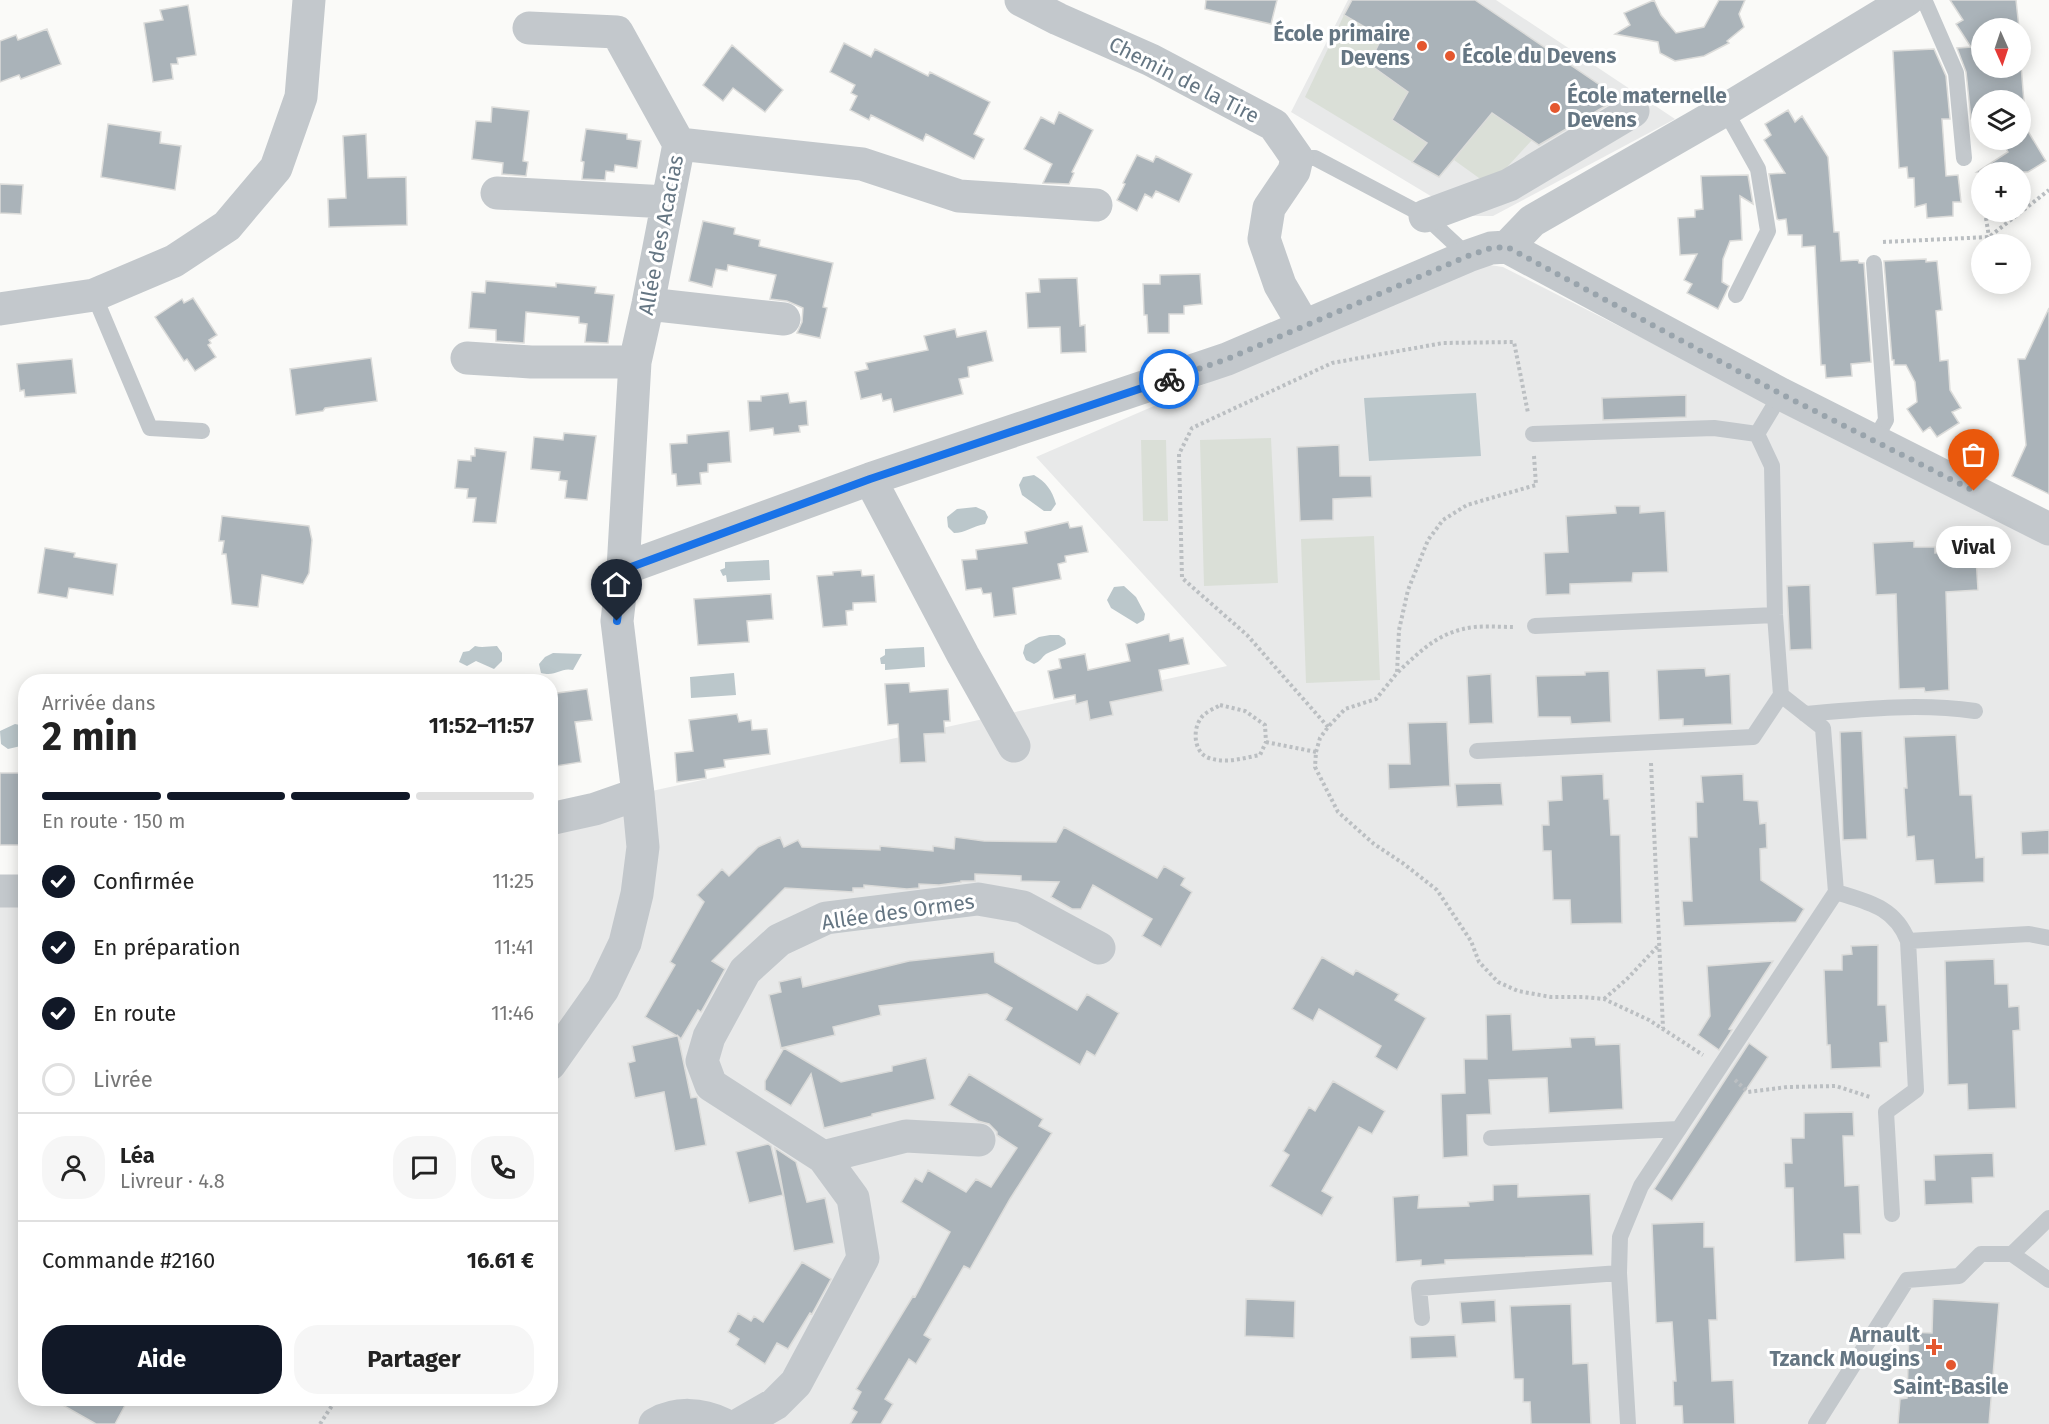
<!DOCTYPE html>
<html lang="fr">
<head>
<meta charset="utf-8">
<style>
  :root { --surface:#fff; --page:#f6f6f6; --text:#222; --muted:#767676; --line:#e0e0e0; --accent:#111827 }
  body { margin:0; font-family:"Fira Sans",sans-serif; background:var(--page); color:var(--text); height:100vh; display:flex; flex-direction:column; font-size:22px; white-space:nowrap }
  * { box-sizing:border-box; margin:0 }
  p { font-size:20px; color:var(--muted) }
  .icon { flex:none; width:33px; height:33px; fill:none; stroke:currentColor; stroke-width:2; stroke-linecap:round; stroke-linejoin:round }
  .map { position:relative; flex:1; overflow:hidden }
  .drawer { position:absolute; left:18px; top:674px; width:540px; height:732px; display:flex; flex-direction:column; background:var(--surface); border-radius:24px; box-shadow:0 3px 15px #0003 }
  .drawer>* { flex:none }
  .needle { width:39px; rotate:177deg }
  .controls { position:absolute; left:1971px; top:18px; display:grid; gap:12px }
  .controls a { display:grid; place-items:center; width:60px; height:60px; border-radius:50%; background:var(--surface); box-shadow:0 3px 15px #0003; font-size:30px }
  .pin { position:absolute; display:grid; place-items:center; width:51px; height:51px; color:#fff; margin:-62px -26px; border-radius:50% 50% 50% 0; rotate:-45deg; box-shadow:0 0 6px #0007 }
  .pin .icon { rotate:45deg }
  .courier { position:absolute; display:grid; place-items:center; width:60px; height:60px; margin:-30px; border:4px solid #1a73e8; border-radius:50%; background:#fff; color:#222; box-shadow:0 2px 8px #0007 }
  .bubble { position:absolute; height:42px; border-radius:21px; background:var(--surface); box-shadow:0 3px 15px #0003; font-size:20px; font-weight:700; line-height:42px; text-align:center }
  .head em { font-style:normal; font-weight:700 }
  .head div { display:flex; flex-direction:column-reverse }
  .head { display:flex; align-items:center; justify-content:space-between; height:102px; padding:0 24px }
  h1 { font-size:39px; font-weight:700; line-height:45px }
  .bar { display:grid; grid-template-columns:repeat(4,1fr); gap:9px 6px; align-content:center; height:72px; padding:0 24px }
  .bar i { height:8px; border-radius:4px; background:var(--line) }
  .bar .current { background:var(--accent) }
  .bar p { grid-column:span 4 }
  .line { display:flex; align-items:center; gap:15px; padding:0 24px; border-top:2px solid var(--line) }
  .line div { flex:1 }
  .round { display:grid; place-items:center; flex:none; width:63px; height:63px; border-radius:24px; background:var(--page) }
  ol { padding:0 24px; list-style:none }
  li { display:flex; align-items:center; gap:18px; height:66px }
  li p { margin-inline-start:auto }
  li .icon { padding:6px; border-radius:50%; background:var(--accent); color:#fff; stroke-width:4 }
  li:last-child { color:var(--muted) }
  li i { width:33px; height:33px; border:3px solid var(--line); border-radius:50% }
  .button { display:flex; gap:12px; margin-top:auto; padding:12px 24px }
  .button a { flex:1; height:69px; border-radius:24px; background:var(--accent); color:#fff; font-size:24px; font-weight:700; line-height:69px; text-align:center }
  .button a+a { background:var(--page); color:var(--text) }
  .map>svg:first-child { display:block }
  .built { fill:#e8e9e9 }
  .green { fill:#dadfd7 }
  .water { fill:#bbc7cb }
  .building { fill:#aab3b9; stroke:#dcdcda; stroke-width:1.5 }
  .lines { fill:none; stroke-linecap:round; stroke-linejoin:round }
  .path { stroke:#bbbfc2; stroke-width:4; stroke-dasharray:3 3; stroke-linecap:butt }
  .lane { stroke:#c3c8cc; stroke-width:16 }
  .street { stroke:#c3c8cc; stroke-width:33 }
  .done { stroke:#99a4ac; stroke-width:6; stroke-dasharray:0 10.8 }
  .route { stroke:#1a73e8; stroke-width:8 }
  .poi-dot { fill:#e4572e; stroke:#fff; stroke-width:2 }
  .labels { text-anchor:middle; stroke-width:6; stroke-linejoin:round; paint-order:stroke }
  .poi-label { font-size:21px; font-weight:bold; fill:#657683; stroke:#fff; text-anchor:end }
  .street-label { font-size:21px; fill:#657683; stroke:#fff }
</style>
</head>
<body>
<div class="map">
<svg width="2049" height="1424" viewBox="0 0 2049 1424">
  <rect width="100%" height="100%" fill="#fafaf8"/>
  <path class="built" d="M1348 0H1496L1675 119 1493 216H1464L1291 112Z
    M1483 264 1503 267 2049 545V1424H0V901L25 900 26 1398H550L551 815 638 794 1227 666 1036 457Z"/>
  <path class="green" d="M1344 15 1382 37 1369 64 1408 92 1392 120 1427 143 1412 162 1305 97Z
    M1492 113 1532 140 1497 178H1479L1454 160Z
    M1271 438 1278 583 1204 586 1200 440Z
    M1141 440H1166L1168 521H1143Z
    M1374 536 1380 680 1306 683 1301 539Z"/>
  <path class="water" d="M1476 393 1481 456 1369 461 1364 398Z
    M1034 475C1046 482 1052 490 1056 504L1051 511H1044L1022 495 1019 485 1023 477Z
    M976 507 985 511 988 517 985 524C973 526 965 533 954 533L948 527 947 517 957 509Z
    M769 560 770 580 727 582 726 575 723 576 720 570 725 568V562Z
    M1124 586 1136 597 1145 614 1144 620 1137 624 1111 608 1107 600 1114 587Z
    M1050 635H1059L1065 639 1066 644C1060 649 1053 650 1046 654 1041 658 1041 661 1034 664L1026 660 1023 653 1025 645 1039 637Z
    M475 646C482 648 489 646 497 646L502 653V661L494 669 476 661 467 666 459 662 463 652 469 651Z
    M924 647 925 667 885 670V664H881L880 658 885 655V649Z
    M553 653 582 654 573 670C560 667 557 677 541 673L539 664 545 657Z
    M734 673 736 695 691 698 690 677Z
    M15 724 25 726V745L8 749 1 744 0 731Z"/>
  <path class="building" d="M1206 0H1277L1271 24 1205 9Z
    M1352 0H1475L1619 98 1539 145 1492 113 1439 177 1412 162 1427 143 1392 120 1408 92 1369 64 1382 37 1344 15Z
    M1654 0 1661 15 1676 33 1704 27 1719 0H1745L1739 14 1744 27 1727 41 1729 43 1704 56 1675 61 1660 53 1658 42 1615 34 1630 25 1624 13Z
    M1950 0H2016L2019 28H1982V68H2020V52L2026 128 2046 161 2028 172H1977L2008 152 2001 140H2020V100H1982V119H1971L1966 72 1957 48 1971 47 1956 24 1963 20Z
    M188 5 196 55 177 58 178 64H171L173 79 153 82 144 23 163 20 160 10Z
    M47 29 61 64 21 79 19 75 0 82V41L16 35 18 40Z
    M844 43 871 57 875 49 928 76 930 72 990 102 974 134 984 139 974 159 926 134 923 141 871 115 869 120 850 110 857 96 851 93 855 85 830 72Z
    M732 45 783 90 765 112 733 88 723 101 703 85Z
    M1934 49 1946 76 1950 119H1942L1946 176 1958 175 1961 202H1953V216L1927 218 1926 204 1915 207 1914 178H1908L1907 167 1899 168 1893 51Z
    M492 107 529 111 523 161 528 162 526 176 502 174 503 163 472 159 476 121 491 122Z
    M1788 110 1795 122 1802 116 1828 157 1834 232H1839L1841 261 1858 260 1859 263H1864L1871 362 1851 364 1852 376 1826 378 1825 365H1821L1815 246 1802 247V235H1788L1786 219 1779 220 1777 219 1769 174 1785 173 1764 140 1771 135 1765 124Z
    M1059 112 1093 130 1072 172 1074 173 1069 184 1043 183 1052 164 1024 149 1041 117 1054 124Z
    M108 124 161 132 160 143 181 146 175 190 101 177Z
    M586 129 627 134V139L641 141 637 168 615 165 614 172 606 171 605 180 582 179 584 162 581 161Z
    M366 134 368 178 406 177 407 225 329 227 328 199 346 198 343 136Z
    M1137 155 1153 162 1156 156 1192 174 1179 202 1156 191 1152 198 1145 194 1137 211 1117 200 1125 184 1123 183Z
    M1748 175 1753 204 1740 196 1742 240 1730 241 1723 259 1722 282 1729 286 1718 309 1687 293 1692 284 1684 280 1697 254 1680 255 1678 218 1695 217V210L1703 209 1701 176Z
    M0 184 23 185 21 214 0 213Z
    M703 221 735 228 734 234 760 240 759 246 833 263 823 307 827 308 820 338 797 333 802 322 803 308 787 301 770 299 776 275 728 265 727 271 716 269 712 287 689 281Z
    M1926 259V262L1937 261 1942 310 1936 311 1940 361 1948 360 1950 390 1961 408 1952 412 1959 423 1937 437 1930 427 1923 432 1907 409 1917 402 1915 382 1906 365H1894V360H1892L1884 261Z
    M1200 274 1202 304 1184 306V314H1169V333H1148L1147 315H1144L1143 284H1160V275Z
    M1077 278 1080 326 1085 325 1086 352 1061 353 1060 327 1028 328 1026 293 1040 292 1039 279Z
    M486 281 556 287V283L596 287 595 293 614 295 608 343 585 342 587 324 579 323V317L526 312 524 343 496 341V330L469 328 472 292 485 293Z
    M193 298 217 335 209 340 211 343 208 345 216 357 195 371 187 359 184 361 155 317 182 299 184 303Z
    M2049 308V494L2012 476 2026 445 2018 359H2025Z
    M955 329 957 337 986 331 993 361 968 367 969 377 959 379 963 394 894 412 891 399 883 401 881 394 861 399 855 372 868 369 866 363 928 350 924 336Z
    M371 358 377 401 325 408 323 411 296 415 290 369Z
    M72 359 76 393 25 397 24 390 20 391 17 364Z
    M788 393 790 403 806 401 808 425 799 426 800 432 774 435 773 428 750 431 748 401H761V396Z
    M1686 395V417L1603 420 1602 398Z
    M729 431 731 462 708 464V472L700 473 701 484 677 486 676 474H672L670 444 687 443V435Z
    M564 433 596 436 587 500 565 498 567 481 559 480 560 472 531 469 534 437 563 440Z
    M1339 445 1340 476H1371L1372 497 1333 499V520L1300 521 1297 447Z
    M475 448 506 452 496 523 473 522 476 498H467L468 489 455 488 458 460 471 461V456H475Z
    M1615 506H1640V513L1665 511 1668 572 1633 573 1632 582 1570 584V594L1546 595 1544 553 1568 552 1566 516 1616 513Z
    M222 516 309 526 312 540 309 573 303 584 262 575 258 607 232 604 226 554H222L224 541H219Z
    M1068 522 1070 528 1082 526 1088 552 1065 556 1066 562 1058 564 1061 579 1013 588 1016 614 994 617 991 593 983 594 981 588 966 590 962 560 977 559 976 550 1027 543 1025 532Z
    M1914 541V547H1935V553L1956 552V558L1976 557 1978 590 1946 592 1949 690 1925 692 1924 688 1899 689 1896 594 1876 595 1873 543Z
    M45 548 75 553 74 557 117 564 113 595 69 588 67 598 38 593Z
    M861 570 862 576 874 575 876 602 853 603V610L846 611 847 625 823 627 817 576 833 575V572Z
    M1810 585 1812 649 1790 650 1787 586Z
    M771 594 773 619 747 621 749 642 698 645 694 599Z
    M1169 634 1170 641 1183 638 1189 664 1159 670 1163 691 1110 702 1113 715 1090 720 1087 701 1076 704 1075 695 1054 699 1048 671 1061 668 1059 659 1085 654 1088 670 1130 661 1126 644Z
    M1705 668 1706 676 1730 674 1732 724 1683 726V719L1659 720 1657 670Z
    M1609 671 1611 722 1571 724 1570 717H1538L1536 676 1585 675V672Z
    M1491 674 1493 723 1469 724 1467 676Z
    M909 683 910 692 948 689 950 721H944L945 733 924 734 926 762 900 763 898 724 888 725 885 684Z
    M587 689 592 720 575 722 581 762 556 766 550 730V694Z
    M737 714 739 722 751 720 752 730 767 729 770 754 724 760 725 767 705 770 706 778 677 782 675 753 693 751 689 720Z
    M1447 722 1450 786 1389 789 1388 764H1410L1408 723Z
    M1862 731 1867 839 1843 840 1840 732Z
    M1956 735 1960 795H1972L1976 858 1984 857V882L1935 884 1933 860 1916 861 1914 836 1907 837 1904 788H1907L1904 737Z
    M0 773H26V845H0Z
    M1603 774 1604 799H1609L1611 835H1620L1622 923 1571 924 1570 900H1553L1551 851H1543L1542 825H1549L1548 801 1562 800 1561 776Z
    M1743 774 1744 800 1758 801 1760 824 1766 823 1767 848 1760 849 1761 880 1804 909 1796 922 1684 926 1682 901H1692L1689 837H1697L1696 802H1703L1701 776Z
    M1501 783 1503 805 1457 807 1455 784Z
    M1064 827 1157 878 1164 866 1185 878 1181 885 1192 892 1161 947 1142 936 1152 919 1093 885 1081 909H1072L1051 897 1059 882 1021 881V876L975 874V881H961V882L939 885 919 884V888L907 889 864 885V888H853V892L785 888 712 961 725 969 701 1012 698 1010 681 1039 678 1036 691 1098 697 1097 706 1145 675 1151 664 1092 635 1098 628 1063 635 1061 632 1046 677 1036 645 1017 675 965 670 962 704 902 697 895 722 869 729 876 758 847 780 837 784 847 798 840 802 847 880 850V846L933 851V846L954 849 955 837 984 841 1056 842Z
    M2049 830V854L2022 855 2021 832Z
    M1878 945V1005H1886L1888 1042 1880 1043 1881 1067 1831 1069 1830 1045H1827L1824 970H1842V955L1852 954 1851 946Z
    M994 952 995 962 1077 1010 1087 994 1119 1013 1095 1056 1087 1051 1080 1065 1005 1020 1012 1008 987 994 879 1006 881 1015 833 1027 835 1035 781 1048 769 995 781 992 779 982 801 977 803 987 909 961Z
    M1322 957 1353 975 1356 970 1399 994 1395 1000 1426 1018 1397 1070 1375 1057 1381 1046 1319 1009 1313 1021 1292 1009Z
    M1994 959 1995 984H2008L2009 1007 2019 1006 2020 1030 2013 1031 2016 1108 1968 1110 1967 1084 1948 1085 1945 961Z
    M1773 961 1729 1029 1732 1030 1719 1050 1698 1035 1710 1016 1707 966Z
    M1511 1014 1513 1050 1571 1047 1570 1038 1595 1037 1596 1045 1620 1044 1623 1109 1549 1113 1547 1078 1489 1080 1491 1114 1467 1115 1468 1156 1443 1158 1441 1094 1465 1093 1464 1059H1487L1486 1015Z
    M1749 1043 1768 1057 1672 1201 1654 1189Z
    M784 1048 841 1082 892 1071V1066L926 1058 935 1099 872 1114V1116L824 1128 811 1074 791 1106 765 1090V1081Z
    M969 1074 1043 1119 1039 1126 1052 1133 1010 1199 970 1269 964 1266 924 1335 931 1339 916 1364 909 1359 885 1399 893 1404 881 1424H850L857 1412 852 1409 861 1392 856 1389 913 1296 915 1297 950 1232 901 1202 915 1178 922 1182 928 1170 966 1192 976 1179 991 1187 1017 1148 997 1135V1132L989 1124 978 1121 949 1105Z
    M1333 1081 1385 1111 1372 1134 1359 1127 1322 1191 1333 1197 1322 1216 1270 1186 1289 1155 1283 1151 1309 1107 1315 1111Z
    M1853 1112 1854 1136H1843L1845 1186 1859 1185 1861 1234H1844L1845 1259 1795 1262 1793 1188H1785L1784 1163H1792L1791 1138H1804V1113Z
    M768 1144 771 1146 783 1195 749 1203 736 1152Z
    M775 1148 796 1162 807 1202 825 1198 834 1243 794 1251Z
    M1993 1153 1994 1177 1972 1178 1973 1203 1925 1205 1924 1180H1935L1934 1155Z
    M1518 1184V1197L1590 1194 1593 1255 1445 1260V1264L1421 1266V1260L1396 1262 1393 1197 1419 1195 1418 1208 1469 1206 1468 1202 1493 1200V1185Z
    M1704 1222V1247H1714L1716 1295 1717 1320H1709L1712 1381 1733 1380 1735 1424H1683L1682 1406H1674L1673 1381H1676L1672 1322 1656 1323 1652 1224Z
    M802 1262 831 1279 812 1314 810 1313 788 1349 777 1343 765 1364 736 1345 739 1339 728 1332 738 1313 751 1321 754 1316 763 1322Z
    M1246 1299 1295 1301 1294 1338 1245 1336Z
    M1933 1299 1999 1303 1989 1424H1898L1900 1399 1907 1398 1909 1332 1932 1333Z
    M1495 1300 1496 1322 1462 1324 1460 1302Z
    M1571 1304 1573 1364 1588 1363 1591 1424H1531L1530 1402H1523V1379H1514L1510 1306Z
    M1455 1335 1457 1357 1411 1359 1410 1337Z
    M50 1398H129L115 1424H96Z"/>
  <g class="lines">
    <path class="path" d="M1980 171 1982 183
      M1985 212 1989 237
      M1883 242 1989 237 2049 190
      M1534 456 1536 485 1467 505 1443 520 1428 540 1408 590 1399 630 1397 673 1376 699 1345 709 1328 727 1320 738 1316 752 1315 767 1338 812 1374 844 1404 864 1437 890 1471 941 1479 962 1498 982 1518 991 1551 997H1583L1604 999 1649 1020 1703 1055
      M1398 672C1417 654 1436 635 1463 629 1478 625 1498 627 1514 627
      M1220 705 1245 711 1265 725 1266 742 1260 755C1243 758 1227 764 1209 758 1194 753 1192 730 1201 718 1205 712 1214 709 1220 705Z
      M1328 727 1247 635 1182 578 1179 454 1192 428 1332 363 1443 343 1514 342 1528 413
      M1266 742 1316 752
      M1651 763 1663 1028
      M1604 999 1627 979 1658 946
      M1735 1080 1748 1092 1787 1087 1836 1086 1870 1097
      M320 1424 337 1398"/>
    <path class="lane" d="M1912 0 1926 4 1956 73 1964 158
      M1725 110 1758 169 1768 231 1736 295
      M1297 158H1315L1425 216 1468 256
      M94 295 150 428 202 431
      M1533 434 1714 428 1757 434 1781 394
      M1757 434 1772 466 1775 615 1781 695 1823 728 1836 892C1868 902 1895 907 1908 941L1916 1090 1886 1112 1892 1214
      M1874 441 1886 420 1874 263
      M1535 626 1775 615
      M1805 714C1861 709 1919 703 1975 711
      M1477 751 1753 737 1781 695
      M1908 941 2029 934 2049 938
      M1491 1138 1679 1129
      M2012 1254 2049 1280
      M1422 1318 1419 1288 1619 1273
      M1628 1424 1619 1273 1620 1237 1641 1186 1836 892
      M1816 1424 1907 1280 1959 1276 1981 1254H2012L2049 1218"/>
    <path class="street" d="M1021 0 1058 19 1151 60 1274 125 1297 158 1294 171 1269 208 1264 239 1280 285 1304 326
      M529 28 617 32 679 144
      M497 193 667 202
      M1425 216 1509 185 1633 111
      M1507 247 1781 394 2049 529
      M648 304 784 319
      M0 309 94 295 174 261 227 226 276 168 301 97 309 0
      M467 358 531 362H635
      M870 479 963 655 1014 746
      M623 569 870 479 1227 359 1468 256 1491 248 1507 247 1532 221 1725 110 1907 0
      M550 819 595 809 638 794 617 621 623 569 635 362 648 304 679 144 862 164 959 196 1096 205
      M0 891H26
      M550 1064 603 989 625 943 637 894 643 847 638 794
      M823 1157 906 1136 979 1140
      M655 1424C676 1412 701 1413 723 1424
      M740 1424 775 1404 796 1383 863 1258 853 1198 823 1157 711 1085 702 1061 709 1037 745 971 779 940 826 918 978 899 1023 907 1099 948"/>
  </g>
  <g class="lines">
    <path class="done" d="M1169 379 1227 359 1468 256 1491 248 1507 247 1781 394 1974 491"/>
    <path class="route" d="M617 621 623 570 870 479 1169 379"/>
  </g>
  <g class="poi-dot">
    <circle cx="1422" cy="46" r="6"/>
    <circle cx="1450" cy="56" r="6"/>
    <circle cx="1555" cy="108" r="6"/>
    <path d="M1931 1338h6v6h6v6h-6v6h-6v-6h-6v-6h6z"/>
    <circle cx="1951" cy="1365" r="6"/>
  </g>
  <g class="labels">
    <g class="poi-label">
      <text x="1410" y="41">École primaire<tspan x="1410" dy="24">Devens</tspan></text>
      <text x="1462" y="63" text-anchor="start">École du Devens</text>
      <text x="1567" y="103" text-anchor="start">École maternelle<tspan x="1567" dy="24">Devens</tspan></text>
      <text x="1920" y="1342">Arnault<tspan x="1920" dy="24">Tzanck Mougins</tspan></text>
      <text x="1951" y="1394" text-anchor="middle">Saint-Basile</text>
    </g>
    <g class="street-label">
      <text transform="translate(1184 80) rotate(27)" y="7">Chemin de la Tire</text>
      <text transform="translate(661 235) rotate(-79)" y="7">Allée des Acacias</text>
      <text transform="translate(898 912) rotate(-8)" y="7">Allée des Ormes</text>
    </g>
  </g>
</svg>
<div class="controls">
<a><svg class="needle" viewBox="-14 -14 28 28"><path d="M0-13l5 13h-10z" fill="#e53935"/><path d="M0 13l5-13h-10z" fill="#767676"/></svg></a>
<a><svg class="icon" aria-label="layers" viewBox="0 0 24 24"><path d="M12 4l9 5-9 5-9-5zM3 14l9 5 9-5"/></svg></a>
<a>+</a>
<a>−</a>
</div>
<div class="pin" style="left:1974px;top:491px;background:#ea580c"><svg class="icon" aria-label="bag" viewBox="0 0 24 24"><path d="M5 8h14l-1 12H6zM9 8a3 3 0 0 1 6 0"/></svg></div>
<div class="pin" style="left:617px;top:621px;background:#1f2937"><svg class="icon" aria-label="home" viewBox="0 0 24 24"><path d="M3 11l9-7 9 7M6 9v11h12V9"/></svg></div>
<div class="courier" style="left:1169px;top:379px"><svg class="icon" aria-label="bike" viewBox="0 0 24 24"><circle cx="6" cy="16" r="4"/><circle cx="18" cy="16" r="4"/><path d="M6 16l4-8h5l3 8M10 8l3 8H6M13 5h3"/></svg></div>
<div class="bubble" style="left:1936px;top:526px;width:75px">Vival</div>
<section class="drawer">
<div class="head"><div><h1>2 min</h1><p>Arrivée dans</p></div><em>11:52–11:57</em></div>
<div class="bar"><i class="current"></i><i class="current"></i><i class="current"></i><i></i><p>En route · 150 m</p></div>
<ol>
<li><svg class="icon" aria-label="check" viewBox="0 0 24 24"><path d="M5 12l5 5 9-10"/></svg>Confirmée<p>11:25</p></li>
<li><svg class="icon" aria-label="check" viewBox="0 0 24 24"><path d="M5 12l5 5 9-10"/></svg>En préparation<p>11:41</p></li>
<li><svg class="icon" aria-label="check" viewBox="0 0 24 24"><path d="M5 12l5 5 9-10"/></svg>En route<p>11:46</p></li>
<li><i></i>Livrée</li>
</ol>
<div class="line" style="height:108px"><a class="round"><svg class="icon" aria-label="person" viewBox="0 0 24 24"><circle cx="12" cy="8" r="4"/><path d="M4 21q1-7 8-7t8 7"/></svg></a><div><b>Léa</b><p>Livreur · 4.8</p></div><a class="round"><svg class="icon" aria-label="chat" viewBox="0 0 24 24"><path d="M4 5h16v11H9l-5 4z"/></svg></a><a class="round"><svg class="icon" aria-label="phone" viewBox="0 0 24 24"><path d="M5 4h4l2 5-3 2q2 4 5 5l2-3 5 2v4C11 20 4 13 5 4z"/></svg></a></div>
<div class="line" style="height:78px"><div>Commande #2160</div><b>16.61 €</b></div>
<div class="button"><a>Aide</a><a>Partager</a></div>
</section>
</div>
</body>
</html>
